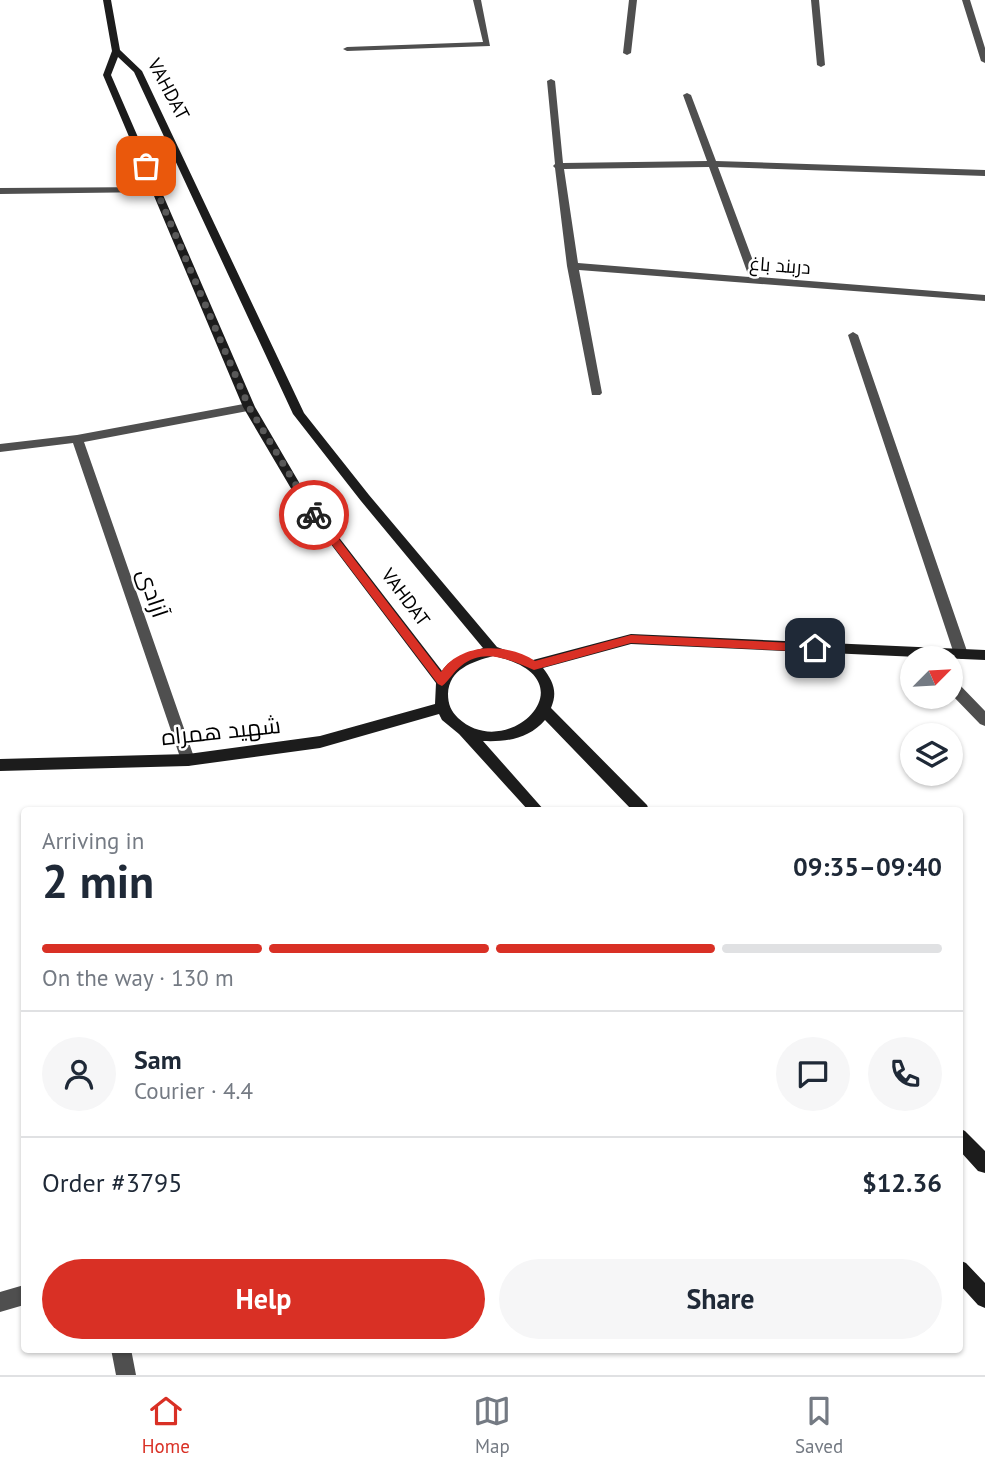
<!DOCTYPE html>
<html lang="en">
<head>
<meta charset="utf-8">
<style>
  :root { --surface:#fff; --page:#f6f6f7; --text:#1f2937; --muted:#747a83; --line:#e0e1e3; --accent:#d93025 }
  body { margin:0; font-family:"PT Sans",Cairo,sans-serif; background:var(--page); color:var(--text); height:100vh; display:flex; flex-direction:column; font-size:26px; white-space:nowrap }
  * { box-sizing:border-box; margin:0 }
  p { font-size:23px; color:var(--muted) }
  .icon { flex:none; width:38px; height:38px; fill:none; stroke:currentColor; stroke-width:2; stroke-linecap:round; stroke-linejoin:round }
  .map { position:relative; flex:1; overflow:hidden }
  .sheet { position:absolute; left:21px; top:807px; width:942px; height:546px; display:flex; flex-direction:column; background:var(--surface); border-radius:7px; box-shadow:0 2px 5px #0004 }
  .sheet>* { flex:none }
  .needle { width:46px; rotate:66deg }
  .buttons { position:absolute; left:900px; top:646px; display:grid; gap:14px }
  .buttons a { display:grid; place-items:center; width:63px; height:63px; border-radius:50%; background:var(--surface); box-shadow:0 2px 5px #0004; font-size:35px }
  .pin { position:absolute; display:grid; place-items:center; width:60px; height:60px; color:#fff; margin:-30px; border-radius:14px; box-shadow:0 4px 10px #0006 }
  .courier { position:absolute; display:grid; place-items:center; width:70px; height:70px; margin:-35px; border:5px solid #d93025; border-radius:50%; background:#fff; color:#222; box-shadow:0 2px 9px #0007 }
  .head em { font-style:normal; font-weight:600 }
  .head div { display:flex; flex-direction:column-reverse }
  .head { display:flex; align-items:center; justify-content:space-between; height:119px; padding:0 21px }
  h1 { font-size:46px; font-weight:600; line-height:52px }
  .bar { display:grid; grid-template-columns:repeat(4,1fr); gap:10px 7px; align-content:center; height:84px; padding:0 21px }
  .bar i { height:9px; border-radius:5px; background:var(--line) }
  .bar .active { background:var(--accent) }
  .bar p { grid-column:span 4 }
  .line { display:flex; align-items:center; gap:18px; padding:0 21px; border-top:2px solid var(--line) }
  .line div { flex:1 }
  .round { display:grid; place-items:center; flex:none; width:74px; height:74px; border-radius:37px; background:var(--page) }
  .action { display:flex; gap:14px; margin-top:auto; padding:14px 21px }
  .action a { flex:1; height:80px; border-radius:42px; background:var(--accent); color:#fff; font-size:28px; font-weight:600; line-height:80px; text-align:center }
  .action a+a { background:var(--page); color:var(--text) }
  .dock { display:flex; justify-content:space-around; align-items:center; height:98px; border-top:2px solid var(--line); background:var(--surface); font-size:19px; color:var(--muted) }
  .dock a { display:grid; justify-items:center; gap:4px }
  .dock .active { color:var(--accent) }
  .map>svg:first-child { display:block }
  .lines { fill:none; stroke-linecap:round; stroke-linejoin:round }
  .street { fill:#4f4f4f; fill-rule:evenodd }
  .secondary { fill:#1c1c1c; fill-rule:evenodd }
  .route { fill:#d93025 }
  .done { stroke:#595959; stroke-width:7; stroke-dasharray:0 12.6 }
  .labels { text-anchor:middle; stroke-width:5; stroke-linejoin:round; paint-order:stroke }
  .far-street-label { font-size:19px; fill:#000; stroke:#fff }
  .street-label { font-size:23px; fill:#000; stroke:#fff }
</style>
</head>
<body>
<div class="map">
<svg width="985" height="1375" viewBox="0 0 985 1375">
  <rect width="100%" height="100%" fill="#fff"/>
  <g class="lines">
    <path class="street" d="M473 0H481L490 46 347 51 343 49 347 47 483 42Z
      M629 0H637L631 53 627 55 623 53Z
      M811 0H819L825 65 821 67 817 65Z
      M962 0H970L985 48V63L981 61Z
      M551 79 555 81 563 163 707 161 683 95 687 93 691 95 716 161 985 170V176L718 167 759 277 985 295V301L579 270 602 393 600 395H592L567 266 555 168 553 166 555 164 547 81ZM709 167 749 277 578 263 564 169Z
      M159 187 161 189 156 192 0 194V188Z
      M853 332 858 335 968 654 966 658 961 659 954 654 848 335Z
      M249 403 253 404V410L84 442 195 760 193 764 188 766 183 764 181 760 73 443 0 452V444L77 435Z
      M950 679 955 680 985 711V726L980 724 950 693Z
      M24 1285V1305L0 1312V1292Z
      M111 1349H131L136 1375H116Z"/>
    <path class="secondary" d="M103 0H111L120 50 142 71 304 413 369 495 497 647 533 660 631 634 985 650V660L631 644 543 668C553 681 558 692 551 708L647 805 649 810H632L545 720C529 739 506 742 483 741L544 810H528L459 734 442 720 439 714 320 748 188 766 0 771V759L188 754 320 736 435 704 436 683 299 502 243 407 103 75 112 51ZM118 57 134 72 293 414 361 501 483 648C468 653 451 657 442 671L307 496 255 407 111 75ZM493 656C596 677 508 765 458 718 451 711 448 704 448 694 449 669 472 662 493 656Z
      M959 1128 965 1131 985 1151V1173L978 1171 959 1150Z
      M959 1260 966 1263 985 1283V1308L978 1305 959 1284Z"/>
  </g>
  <path class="route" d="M311 512H318L441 672C461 642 508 643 535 661L631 635 815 644 821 648 815 652 631 643 534 670C510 660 484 647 461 666 453 672 449 681 442 686L438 684 311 517Z"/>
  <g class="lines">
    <path class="done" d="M146 166 249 407 314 515"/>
  </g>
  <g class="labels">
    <g class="far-street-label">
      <text transform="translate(169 89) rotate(62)" y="7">VAHDAT</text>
      <text transform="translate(780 265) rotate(4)" y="7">دربند باغ</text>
      <text transform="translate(406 597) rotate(53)" y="7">VAHDAT</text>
    </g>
    <g class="street-label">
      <text transform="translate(153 593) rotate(71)" y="8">آزادی</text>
      <text transform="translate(221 731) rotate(-6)" y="8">شهید همراه</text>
    </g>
  </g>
</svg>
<div class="buttons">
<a><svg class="needle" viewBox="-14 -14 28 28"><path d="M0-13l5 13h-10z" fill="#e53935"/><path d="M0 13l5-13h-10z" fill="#747a83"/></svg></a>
<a><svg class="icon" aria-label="layers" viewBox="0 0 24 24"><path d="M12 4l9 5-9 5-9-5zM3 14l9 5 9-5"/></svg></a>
</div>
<div class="pin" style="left:146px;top:166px;background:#ea580c"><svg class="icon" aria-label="bag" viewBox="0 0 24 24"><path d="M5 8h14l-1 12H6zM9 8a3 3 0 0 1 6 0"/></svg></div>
<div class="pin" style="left:815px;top:648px;background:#1f2937"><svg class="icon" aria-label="home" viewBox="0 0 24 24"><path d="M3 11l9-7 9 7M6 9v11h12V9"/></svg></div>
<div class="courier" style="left:314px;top:515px"><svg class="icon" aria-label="bike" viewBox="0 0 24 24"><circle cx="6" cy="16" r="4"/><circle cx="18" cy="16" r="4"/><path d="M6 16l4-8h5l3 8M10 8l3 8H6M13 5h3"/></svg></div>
<section class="sheet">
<div class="head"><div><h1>2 min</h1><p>Arriving in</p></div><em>09:35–09:40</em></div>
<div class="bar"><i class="active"></i><i class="active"></i><i class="active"></i><i></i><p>On the way · 130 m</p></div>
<div class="line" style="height:126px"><a class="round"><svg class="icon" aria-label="person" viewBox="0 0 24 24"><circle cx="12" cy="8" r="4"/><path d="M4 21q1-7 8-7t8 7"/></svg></a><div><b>Sam</b><p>Courier · 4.4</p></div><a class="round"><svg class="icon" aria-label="chat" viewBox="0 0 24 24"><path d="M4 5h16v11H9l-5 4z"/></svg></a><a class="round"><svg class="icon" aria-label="phone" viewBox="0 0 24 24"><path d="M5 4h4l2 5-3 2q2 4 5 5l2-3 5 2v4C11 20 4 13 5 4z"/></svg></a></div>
<div class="line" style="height:91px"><div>Order #3795</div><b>$12.36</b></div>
<div class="action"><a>Help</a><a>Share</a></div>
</section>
</div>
<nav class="dock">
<a class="active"><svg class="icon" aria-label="home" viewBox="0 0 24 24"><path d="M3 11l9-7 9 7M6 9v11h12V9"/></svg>Home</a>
<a><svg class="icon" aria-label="map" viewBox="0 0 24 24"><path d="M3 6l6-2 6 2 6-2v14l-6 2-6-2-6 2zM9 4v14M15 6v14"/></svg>Map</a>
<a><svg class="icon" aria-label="saved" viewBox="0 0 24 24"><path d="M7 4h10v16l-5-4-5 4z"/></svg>Saved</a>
</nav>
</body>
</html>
